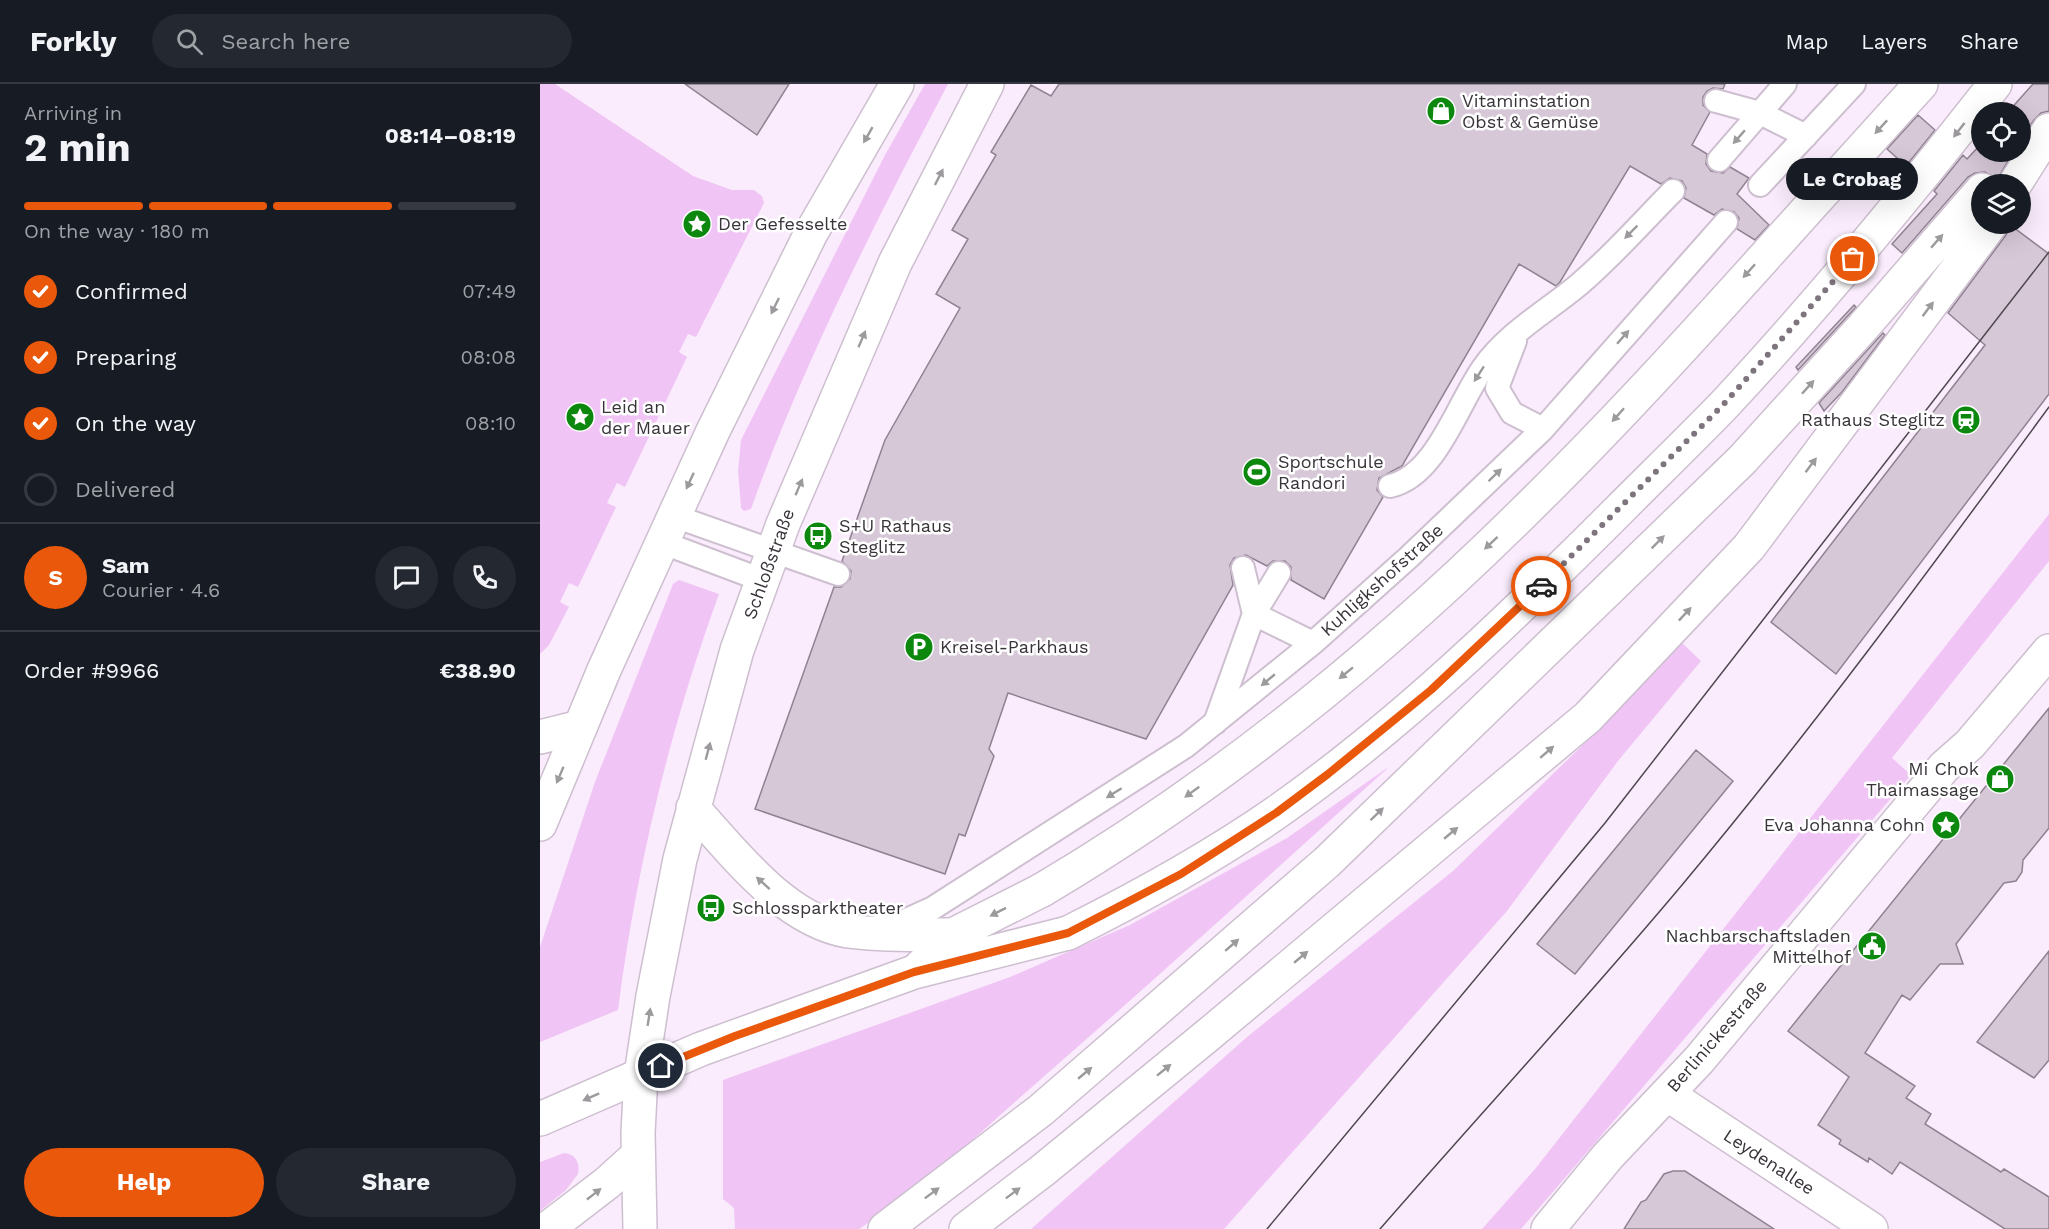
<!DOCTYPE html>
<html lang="en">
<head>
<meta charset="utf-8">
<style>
  :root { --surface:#171b24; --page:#242831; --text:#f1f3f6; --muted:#9ea1a6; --line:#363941; --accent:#ea580c }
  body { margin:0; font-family:"Work Sans",sans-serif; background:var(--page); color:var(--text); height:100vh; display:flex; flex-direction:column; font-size:22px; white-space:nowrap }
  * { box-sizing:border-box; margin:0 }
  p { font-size:20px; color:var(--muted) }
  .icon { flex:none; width:33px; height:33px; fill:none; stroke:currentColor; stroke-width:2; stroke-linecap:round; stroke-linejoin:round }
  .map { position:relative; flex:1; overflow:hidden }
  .panel { display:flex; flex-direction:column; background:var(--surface); width:540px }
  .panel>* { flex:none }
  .controls { position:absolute; left:1431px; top:18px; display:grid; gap:12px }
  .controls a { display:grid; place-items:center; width:60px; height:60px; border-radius:50%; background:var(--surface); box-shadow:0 6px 24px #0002; font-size:30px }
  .pin { position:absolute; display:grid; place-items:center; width:51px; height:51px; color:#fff; margin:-26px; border:3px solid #fff; border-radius:50%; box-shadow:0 2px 6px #0007 }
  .courier { position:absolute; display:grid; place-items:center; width:60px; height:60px; margin:-30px; border:4px solid #ea580c; border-radius:50%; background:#fff; color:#222; box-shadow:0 2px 8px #0007 }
  .bubble { position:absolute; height:42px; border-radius:21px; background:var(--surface); box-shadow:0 6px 24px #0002; font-size:20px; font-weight:700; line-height:42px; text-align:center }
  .overview em { font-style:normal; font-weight:700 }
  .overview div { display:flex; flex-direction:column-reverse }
  .overview { display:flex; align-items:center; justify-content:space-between; height:102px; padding:0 24px }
  h1 { font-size:39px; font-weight:700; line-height:45px }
  .bar { display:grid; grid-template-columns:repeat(4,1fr); gap:9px 6px; align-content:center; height:72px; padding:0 24px }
  .bar i { height:8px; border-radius:4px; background:var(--line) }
  .bar .current { background:var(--accent) }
  .bar p { grid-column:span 4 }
  .line { display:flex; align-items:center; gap:15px; padding:0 24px; border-top:2px solid var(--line) }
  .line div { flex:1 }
  .round { display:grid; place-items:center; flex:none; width:63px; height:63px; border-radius:32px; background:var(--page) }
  ol { padding:0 24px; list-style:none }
  li { display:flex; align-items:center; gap:18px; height:66px }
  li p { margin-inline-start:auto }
  li .icon { padding:6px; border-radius:50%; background:var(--accent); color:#fff; stroke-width:4 }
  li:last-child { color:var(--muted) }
  li i { width:33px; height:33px; border:3px solid var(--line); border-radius:50% }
  .action { display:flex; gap:12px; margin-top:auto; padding:12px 24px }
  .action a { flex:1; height:69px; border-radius:36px; background:var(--accent); color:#fff; font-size:24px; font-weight:700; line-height:69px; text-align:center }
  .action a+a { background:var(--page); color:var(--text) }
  header { display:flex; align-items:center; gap:36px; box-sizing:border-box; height:84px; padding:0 30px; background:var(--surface); border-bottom:2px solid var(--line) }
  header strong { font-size:28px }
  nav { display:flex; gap:33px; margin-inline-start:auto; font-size:21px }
  .search { width:420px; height:54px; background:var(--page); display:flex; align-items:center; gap:15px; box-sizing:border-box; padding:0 21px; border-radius:33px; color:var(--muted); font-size:22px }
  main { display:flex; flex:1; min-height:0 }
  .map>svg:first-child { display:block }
  .green { fill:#f0c5f5 }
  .building { fill:#d7c8d8; stroke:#8f8291; stroke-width:1.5 }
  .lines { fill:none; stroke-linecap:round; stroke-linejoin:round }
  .service-casing { stroke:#cdbfcf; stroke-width:26 }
  .minor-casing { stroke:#cdbfcf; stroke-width:36 }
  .secondary-casing { stroke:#cdbfcf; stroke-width:36 }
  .primary-casing { stroke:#cdbfcf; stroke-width:36 }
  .motorway-casing { stroke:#cdbfcf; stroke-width:36 }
  .service { stroke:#fff; stroke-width:22 }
  .minor { stroke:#fff; stroke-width:33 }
  .secondary { stroke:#fff; stroke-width:33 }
  .primary { stroke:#fff; stroke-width:33 }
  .motorway { stroke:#fff; stroke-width:33 }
  .tram { stroke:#4e484f; stroke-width:1.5 }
  .oneway { fill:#9c9a9c }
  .done { stroke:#7d747e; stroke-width:6; stroke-dasharray:0 10.8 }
  .route { stroke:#ea580c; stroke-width:8 }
  .labels { text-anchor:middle; stroke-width:5; stroke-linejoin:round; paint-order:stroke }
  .poi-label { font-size:18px; fill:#39343a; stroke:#fff; text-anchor:start }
  .street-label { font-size:18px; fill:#39343a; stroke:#fff }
</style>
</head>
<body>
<header>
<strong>Forkly</strong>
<div class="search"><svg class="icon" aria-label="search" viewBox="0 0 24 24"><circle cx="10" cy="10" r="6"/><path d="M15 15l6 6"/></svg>Search here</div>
<nav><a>Map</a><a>Layers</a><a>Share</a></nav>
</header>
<main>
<section class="panel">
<div class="overview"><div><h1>2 min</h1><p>Arriving in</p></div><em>08:14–08:19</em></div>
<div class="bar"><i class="current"></i><i class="current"></i><i class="current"></i><i></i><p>On the way · 180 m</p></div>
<ol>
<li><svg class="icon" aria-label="check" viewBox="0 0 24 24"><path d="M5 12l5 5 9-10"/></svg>Confirmed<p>07:49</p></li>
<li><svg class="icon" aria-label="check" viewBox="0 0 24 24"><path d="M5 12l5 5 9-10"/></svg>Preparing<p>08:08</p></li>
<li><svg class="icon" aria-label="check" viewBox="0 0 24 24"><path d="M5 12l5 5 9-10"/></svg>On the way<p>08:10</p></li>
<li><i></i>Delivered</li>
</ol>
<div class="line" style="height:108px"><b class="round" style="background:var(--accent);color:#fff">S</b><div><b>Sam</b><p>Courier · 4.6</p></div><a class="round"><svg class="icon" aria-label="chat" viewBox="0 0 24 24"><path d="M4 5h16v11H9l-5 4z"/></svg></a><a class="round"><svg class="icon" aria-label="phone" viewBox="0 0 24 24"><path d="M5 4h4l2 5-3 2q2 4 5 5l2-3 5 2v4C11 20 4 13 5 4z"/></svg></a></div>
<div class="line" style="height:78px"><div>Order #9966</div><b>€38.90</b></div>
<div class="action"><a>Help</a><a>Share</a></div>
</section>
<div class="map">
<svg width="1509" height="1145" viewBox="0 0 1509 1145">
  <rect width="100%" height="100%" fill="#faecfc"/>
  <path class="green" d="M0 0H15L153 92 192 106H214L222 112 224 119 156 253 148 250 139 268 147 273 85 403 77 399 67 419 76 423 38 503 29 499 20 518 29 523 9 561 0 570Z
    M385 0H408C335 139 264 277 211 425L204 427 201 424 198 387 201 356 345 71Z
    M1509 430V477L1352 674 1371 691 981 1145H942L995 1085Z
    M139 496 179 510C130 644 96 785 78 926L0 958V863L55 698 133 500Z
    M1140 557 1161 577 1078 677 967 827 684 1145H491L707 953 913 787 1058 646Z
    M850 682C734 787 619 892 501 995 442 1046 385 1103 319 1145H195L194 1124 183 1115V996L470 893 590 841 747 754Z
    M24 1069C36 1070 40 1079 38 1090L26 1106 0 1127V1078Z"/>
  <path class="building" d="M145 0H249L217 51Z
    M519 0H1185L1183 5 1173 4 1167 7 1163 13V21L1170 28 1152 61 1167 70 1166 80 1171 87 1183 89 1190 83 1209 94 1197 110 1229 141 1215 156 1197 145 1199 134 1194 128 1182 125 1174 131 1144 114 1146 104 1142 97 1130 94 1121 100 1090 82 1020 198 1016 202 979 180 862 382 839 394 837 406 843 413 784 515 751 496V483L745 477H733L727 482 706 471 694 474 690 481 693 501 606 655 468 609 449 665 454 672 425 752 419 750 405 790 215 725 294 503H301L310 495 311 487 302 477 345 356 420 224 396 210 428 155 412 146 456 71 451 68 491 1 511 12Z
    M1493 0H1509V27L1501 29 1494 36 1480 56V28H1468Z
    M1378 31 1395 46 1366 82 1347 65Z
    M1442 59V68H1473L1457 96 1445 88 1435 89 1428 93 1362 169 1352 160 1397 110 1394 107 1423 71 1427 75Z
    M1469 140 1509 170V310L1296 590 1231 538 1445 261 1408 229 1466 151Z
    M1314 221 1316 223 1258 286 1256 283Z
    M1343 249 1345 251 1302 308 1284 327 1279 319Z
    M1509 624V744L1483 776 1482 788 1476 797 1464 799 1416 860 1423 880H1400L1370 916 1362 911 1325 969 1375 1002 1366 1014 1391 1030 1385 1040 1461 1088 1464 1085 1509 1113V1145H1465L1360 1078 1352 1090 1329 1074 1328 1078 1299 1060 1301 1056 1278 1041 1309 993 1248 947Z
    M1156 666 1193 697 1035 890 997 860Z
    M1509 867V976L1494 994 1437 958Z
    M1133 1087H1145L1234 1145H1084L1101 1118 1106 1116 1124 1090Z"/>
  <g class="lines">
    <g class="service-casing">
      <path id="service" d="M1176 17 1220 29 1266 52
        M1179 76 1245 0
        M1220 101 1314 0
        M975 257 957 304 972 329 1003 345
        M850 402C896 392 917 321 943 284 967 250 1004 229 1036 203 1070 175 1101 139 1133 107
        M134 432 298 490
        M121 458 222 496
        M703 484 714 530 773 559
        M675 639 714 530 739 489
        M341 841 362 838 393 824 646 662 773 559 869 473 1003 345 1186 138"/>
    </g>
    <g class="minor-casing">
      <path id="minor" d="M0 653 40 643
        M1127 1010 1331 1145
        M1008 1145 1068 1072 1159 976 1404 683 1430 660 1509 567"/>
    </g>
    <g class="secondary-casing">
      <path id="secondary" d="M153 724C194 769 244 836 308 847 342 852 379 850 413 851
        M0 740 64 586 173 347 271 149 357 0
        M7 1145 67 1099 98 1071
        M100 1145 98 1049 101 991 113 912 140 775 197 566 243 440 355 179 447 0"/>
    </g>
    <g class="primary-casing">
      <path id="primary" d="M376 887 413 851 502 806
        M0 1035 161 965 374 888 528 849"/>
    </g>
    <g class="motorway-casing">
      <path id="motorway" d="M1475 100 1509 46
        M502 806C676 703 836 574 980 432 1120 295 1248 145 1381 0
        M528 849C600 813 671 774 737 728 862 640 973 532 1080 425 1115 390 1150 356 1184 321 1280 218 1369 110 1455 0
        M345 1145 501 1026 787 778 1202 376 1323 243 1442 106
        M426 1145 502 1087 668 951 1048 633 1209 463 1451 140"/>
    </g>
    <use href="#service" class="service"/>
    <use href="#minor" class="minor"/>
    <use href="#secondary" class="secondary"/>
    <use href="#primary" class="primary"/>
    <use href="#motorway" class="motorway"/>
    <path class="tram" d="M727 1145 1065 739 1509 168
      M840 1145C940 1030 1044 918 1142 801 1271 647 1390 485 1509 323"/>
  </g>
  <defs><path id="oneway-solid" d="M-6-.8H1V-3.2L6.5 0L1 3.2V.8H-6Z" transform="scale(1.5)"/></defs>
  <g class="oneway">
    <use href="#oneway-solid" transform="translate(1341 43) rotate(133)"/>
    <use href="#oneway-solid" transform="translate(1419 46) rotate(128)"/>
    <use href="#oneway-solid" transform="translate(328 51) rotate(120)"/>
    <use href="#oneway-solid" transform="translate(1199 53) rotate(131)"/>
    <use href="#oneway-solid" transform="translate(399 93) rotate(-63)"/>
    <use href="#oneway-solid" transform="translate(1091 148) rotate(135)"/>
    <use href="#oneway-solid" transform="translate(1397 157) rotate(-49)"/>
    <use href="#oneway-solid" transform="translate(1209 187) rotate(132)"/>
    <use href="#oneway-solid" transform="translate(235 222) rotate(116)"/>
    <use href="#oneway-solid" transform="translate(1388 225) rotate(-53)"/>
    <use href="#oneway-solid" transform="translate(1083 253) rotate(-49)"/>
    <use href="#oneway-solid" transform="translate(322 255) rotate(-67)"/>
    <use href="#oneway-solid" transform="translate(939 290) rotate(123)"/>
    <use href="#oneway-solid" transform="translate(1268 303) rotate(-48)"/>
    <use href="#oneway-solid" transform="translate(1078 331) rotate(132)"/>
    <use href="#oneway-solid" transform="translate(1271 381) rotate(-53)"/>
    <use href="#oneway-solid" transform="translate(955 391) rotate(-44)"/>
    <use href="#oneway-solid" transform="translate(150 397) rotate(115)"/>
    <use href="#oneway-solid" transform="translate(259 403) rotate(-67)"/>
    <use href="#oneway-solid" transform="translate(1118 458) rotate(-45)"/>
    <use href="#oneway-solid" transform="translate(951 459) rotate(137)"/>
    <use href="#oneway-solid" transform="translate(1145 530) rotate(-47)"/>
    <use href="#oneway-solid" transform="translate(806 589) rotate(141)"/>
    <use href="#oneway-solid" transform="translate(728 596) rotate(140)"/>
    <use href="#oneway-solid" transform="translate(168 667) rotate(-75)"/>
    <use href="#oneway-solid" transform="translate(1007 668) rotate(-41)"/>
    <use href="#oneway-solid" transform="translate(20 691) rotate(113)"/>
    <use href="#oneway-solid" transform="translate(652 708) rotate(144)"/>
    <use href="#oneway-solid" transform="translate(574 709) rotate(148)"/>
    <use href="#oneway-solid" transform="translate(837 730) rotate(-44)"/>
    <use href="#oneway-solid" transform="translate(911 749) rotate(-40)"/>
    <use href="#oneway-solid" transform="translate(223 799) rotate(-138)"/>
    <use href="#oneway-solid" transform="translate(458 828) rotate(153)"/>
    <use href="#oneway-solid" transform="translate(692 861) rotate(-41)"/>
    <use href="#oneway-solid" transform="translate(761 873) rotate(-40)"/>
    <use href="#oneway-solid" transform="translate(109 933) rotate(-81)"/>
    <use href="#oneway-solid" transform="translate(624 986) rotate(-39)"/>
    <use href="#oneway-solid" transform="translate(545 989) rotate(-40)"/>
    <use href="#oneway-solid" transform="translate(51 1013) rotate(156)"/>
    <use href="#oneway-solid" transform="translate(392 1109) rotate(-37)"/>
    <use href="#oneway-solid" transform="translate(473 1109) rotate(-37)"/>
    <use href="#oneway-solid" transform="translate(54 1110) rotate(-38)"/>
  </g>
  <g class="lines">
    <path class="done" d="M1001 502 1183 321 1313 175"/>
    <path class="route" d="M121 982 195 952 374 888 528 849 641 790 736 729 788 690 891 606 1001 502"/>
  </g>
  <defs>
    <g id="shop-disc" transform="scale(1.5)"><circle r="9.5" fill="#0b880d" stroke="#fff"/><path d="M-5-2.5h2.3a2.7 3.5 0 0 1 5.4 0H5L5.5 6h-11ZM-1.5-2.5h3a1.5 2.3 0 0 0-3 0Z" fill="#fff"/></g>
    <g id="sight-disc" transform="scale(1.5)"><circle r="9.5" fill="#0b880d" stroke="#fff"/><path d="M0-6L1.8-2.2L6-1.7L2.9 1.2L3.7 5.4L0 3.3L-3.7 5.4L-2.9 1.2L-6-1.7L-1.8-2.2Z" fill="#fff"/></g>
    <g id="station-disc" transform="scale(1.5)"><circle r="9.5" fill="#0b880d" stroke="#fff"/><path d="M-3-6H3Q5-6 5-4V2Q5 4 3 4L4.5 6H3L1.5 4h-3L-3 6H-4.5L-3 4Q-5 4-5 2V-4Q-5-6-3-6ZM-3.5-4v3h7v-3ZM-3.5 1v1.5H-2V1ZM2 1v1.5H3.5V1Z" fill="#fff"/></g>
    <g id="stadium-disc" transform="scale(1.5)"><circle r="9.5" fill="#0b880d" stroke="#fff"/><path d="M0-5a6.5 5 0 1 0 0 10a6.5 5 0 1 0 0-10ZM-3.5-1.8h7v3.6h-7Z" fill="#fff"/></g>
    <g id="bus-disc" transform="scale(1.5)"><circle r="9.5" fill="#0b880d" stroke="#fff"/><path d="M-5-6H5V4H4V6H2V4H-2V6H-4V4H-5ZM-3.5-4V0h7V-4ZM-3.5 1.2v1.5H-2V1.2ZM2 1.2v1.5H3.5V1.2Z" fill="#fff"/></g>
    <g id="parking-disc" transform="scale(1.5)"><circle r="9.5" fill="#0b880d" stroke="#fff"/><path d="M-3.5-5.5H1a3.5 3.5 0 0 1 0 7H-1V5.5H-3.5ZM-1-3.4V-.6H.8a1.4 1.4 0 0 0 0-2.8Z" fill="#fff"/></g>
    <g id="civic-disc" transform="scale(1.5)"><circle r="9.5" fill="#0b880d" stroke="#fff"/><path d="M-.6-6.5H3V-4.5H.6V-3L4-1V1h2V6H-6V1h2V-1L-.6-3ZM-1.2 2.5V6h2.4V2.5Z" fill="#fff"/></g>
  </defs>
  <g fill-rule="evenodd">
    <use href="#shop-disc" x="901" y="27"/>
    <use href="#sight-disc" x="157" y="140"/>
    <use href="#sight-disc" x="40" y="333"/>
    <use href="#station-disc" x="1426" y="336"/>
    <use href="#stadium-disc" x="717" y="388"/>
    <use href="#bus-disc" x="278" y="452"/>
    <use href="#parking-disc" x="379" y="563"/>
    <use href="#shop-disc" x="1460" y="695"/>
    <use href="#sight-disc" x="1406" y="741"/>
    <use href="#bus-disc" x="171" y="824"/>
    <use href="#civic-disc" x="1332" y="862"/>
  </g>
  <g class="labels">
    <g class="poi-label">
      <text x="922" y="23">Vitaminstation<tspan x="922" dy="21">Obst &amp; Gemüse</tspan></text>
      <text x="178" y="146">Der Gefesselte</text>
      <text x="61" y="329">Leid an<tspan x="61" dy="21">der Mauer</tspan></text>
      <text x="1405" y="342" text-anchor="end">Rathaus Steglitz</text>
      <text x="738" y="384">Sportschule<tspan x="738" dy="21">Randori</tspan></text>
      <text x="299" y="448">S+U Rathaus<tspan x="299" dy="21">Steglitz</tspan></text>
      <text x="400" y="569">Kreisel-Parkhaus</text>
      <text x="1439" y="691" text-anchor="end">Mi Chok<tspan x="1439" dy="21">Thaimassage</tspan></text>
      <text x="1385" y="747" text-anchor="end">Eva Johanna Cohn</text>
      <text x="192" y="830">Schlossparktheater</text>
      <text x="1311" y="858" text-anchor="end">Nachbarschaftsladen<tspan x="1311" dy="21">Mittelhof</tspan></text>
    </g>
    <g class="street-label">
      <text transform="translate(229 480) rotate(-70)" y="6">Schloßstraße</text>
      <text transform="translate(842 496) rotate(-42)" y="6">Kuhligkshofstraße</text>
      <text transform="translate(1177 952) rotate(-49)" y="6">Berlinickestraße</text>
      <text transform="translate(1229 1078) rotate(33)" y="6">Leydenallee</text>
    </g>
  </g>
</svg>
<div class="controls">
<a><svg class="icon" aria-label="locate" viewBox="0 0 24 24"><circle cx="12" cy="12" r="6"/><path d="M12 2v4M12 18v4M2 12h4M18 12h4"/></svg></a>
<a><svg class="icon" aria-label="layers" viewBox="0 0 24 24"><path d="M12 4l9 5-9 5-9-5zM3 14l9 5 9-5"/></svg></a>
</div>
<div class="pin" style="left:1313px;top:175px;background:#ea580c"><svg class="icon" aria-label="bag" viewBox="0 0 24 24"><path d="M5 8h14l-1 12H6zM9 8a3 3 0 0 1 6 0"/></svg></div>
<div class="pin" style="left:121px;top:982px;background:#1f2937"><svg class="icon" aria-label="home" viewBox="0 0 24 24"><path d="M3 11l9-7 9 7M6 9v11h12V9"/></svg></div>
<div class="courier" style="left:1001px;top:502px"><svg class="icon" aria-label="car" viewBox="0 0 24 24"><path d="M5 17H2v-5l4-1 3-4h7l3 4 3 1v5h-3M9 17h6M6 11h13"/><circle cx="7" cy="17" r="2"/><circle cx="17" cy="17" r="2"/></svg></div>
<div class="bubble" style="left:1246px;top:74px;width:132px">Le Crobag</div>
</div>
</main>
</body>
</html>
